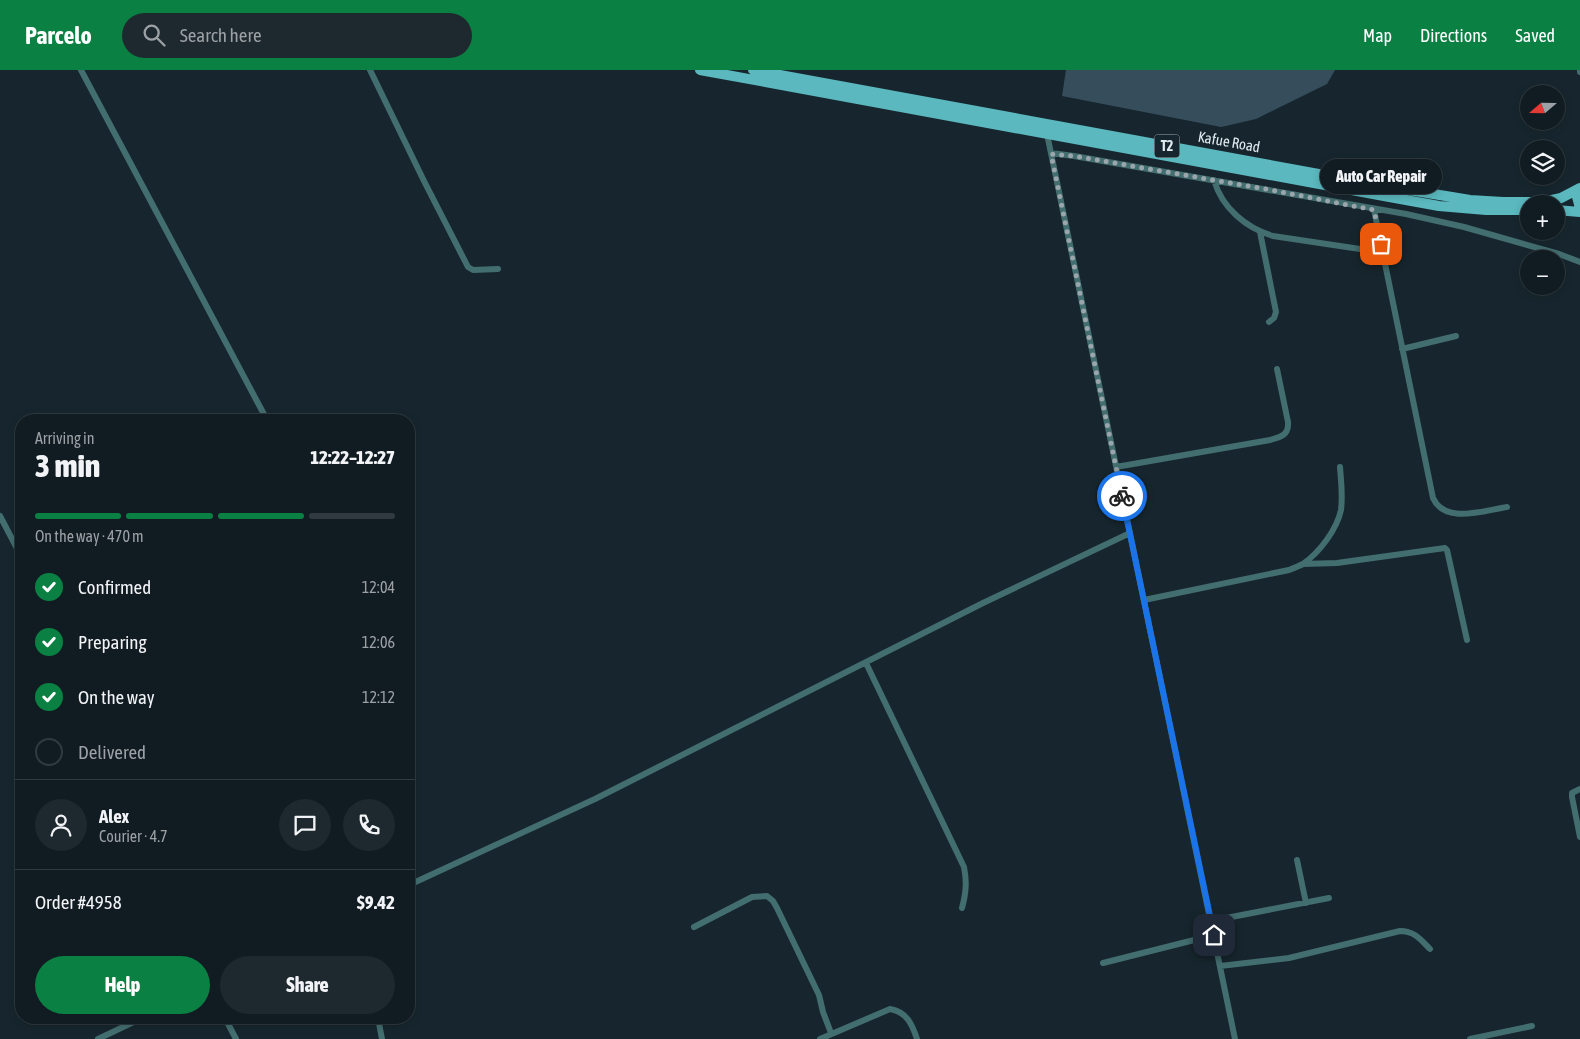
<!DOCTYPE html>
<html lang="en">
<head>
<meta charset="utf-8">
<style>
  :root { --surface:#111c22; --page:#1e292f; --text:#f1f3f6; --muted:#9ca1a5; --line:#303a40; --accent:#0b8043 }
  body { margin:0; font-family:"Asap Condensed",sans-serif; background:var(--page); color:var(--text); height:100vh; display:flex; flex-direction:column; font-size:19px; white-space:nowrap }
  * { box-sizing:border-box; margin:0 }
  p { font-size:16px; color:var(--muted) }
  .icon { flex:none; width:28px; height:28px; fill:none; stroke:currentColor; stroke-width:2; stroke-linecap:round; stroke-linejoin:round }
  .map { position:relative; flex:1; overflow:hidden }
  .side { position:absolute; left:15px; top:344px; width:400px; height:610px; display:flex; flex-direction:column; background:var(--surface); border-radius:20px; box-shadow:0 2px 8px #0003,0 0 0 1px var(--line) }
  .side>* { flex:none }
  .needle { width:32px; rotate:250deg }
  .fabs { position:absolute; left:1520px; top:15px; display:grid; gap:10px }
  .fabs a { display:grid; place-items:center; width:45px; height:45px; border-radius:50%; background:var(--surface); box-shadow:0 2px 8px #0003,0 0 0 1px var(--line); font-size:25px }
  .pin { position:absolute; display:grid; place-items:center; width:42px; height:42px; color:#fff; margin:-21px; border-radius:10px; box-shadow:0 2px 8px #0006 }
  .courier { position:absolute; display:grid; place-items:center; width:50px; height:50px; margin:-25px; border:4px solid #1a73e8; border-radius:50%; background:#fff; color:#222; box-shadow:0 1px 6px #0007 }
  .bubble { position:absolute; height:35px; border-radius:18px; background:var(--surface); box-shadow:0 2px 8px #0003,0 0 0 1px var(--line); font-size:16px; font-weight:800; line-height:35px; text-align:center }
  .summary em { font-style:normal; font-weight:800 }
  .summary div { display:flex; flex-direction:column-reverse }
  .summary { display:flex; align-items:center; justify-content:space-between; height:85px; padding:0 20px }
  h1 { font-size:32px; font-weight:800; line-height:38px }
  .bar { display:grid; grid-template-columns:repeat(4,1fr); gap:8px 5px; align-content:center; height:60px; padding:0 20px }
  .bar i { height:6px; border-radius:4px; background:var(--line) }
  .bar .selected { background:var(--accent) }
  .bar p { grid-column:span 4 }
  .line { display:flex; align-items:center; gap:12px; padding:0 20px; border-top:1px solid var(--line) }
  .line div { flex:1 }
  .round { display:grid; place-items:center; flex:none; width:52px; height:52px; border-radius:26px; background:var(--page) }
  ol { padding:0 20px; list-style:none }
  li { display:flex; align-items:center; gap:15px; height:55px }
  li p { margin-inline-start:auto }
  li .icon { padding:5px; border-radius:50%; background:var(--accent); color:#fff; stroke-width:4 }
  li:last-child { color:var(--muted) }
  li i { width:28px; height:28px; border:2px solid var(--line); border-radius:50% }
  .cta { display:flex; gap:10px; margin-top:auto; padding:10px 20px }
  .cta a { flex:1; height:58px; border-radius:30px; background:var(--accent); color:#fff; font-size:20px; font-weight:800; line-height:58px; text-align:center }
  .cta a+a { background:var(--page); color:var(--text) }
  header { display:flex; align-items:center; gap:30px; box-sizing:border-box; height:70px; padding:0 25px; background:var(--accent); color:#fff }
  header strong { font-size:24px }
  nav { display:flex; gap:28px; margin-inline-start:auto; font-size:18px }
  .search { width:350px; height:45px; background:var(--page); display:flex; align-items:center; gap:12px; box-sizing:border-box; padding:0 18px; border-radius:28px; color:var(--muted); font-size:19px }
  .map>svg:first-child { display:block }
  .green { fill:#364e5b }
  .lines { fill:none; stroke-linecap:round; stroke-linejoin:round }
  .street { stroke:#436e70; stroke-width:6 }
  .primary { stroke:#5ab8be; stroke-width:10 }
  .done { stroke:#9aa5ac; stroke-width:5; stroke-dasharray:0 9 }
  .route { stroke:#1a73e8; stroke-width:6 }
  .labels { text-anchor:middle; stroke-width:5; stroke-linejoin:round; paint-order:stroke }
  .shield { fill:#17262e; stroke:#a4afb6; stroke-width:1 }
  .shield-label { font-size:14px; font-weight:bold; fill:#e1eaf0 }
  .street-label { font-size:15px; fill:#e1eaf0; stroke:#17262e }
</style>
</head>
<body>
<header>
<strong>Parcelo</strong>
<div class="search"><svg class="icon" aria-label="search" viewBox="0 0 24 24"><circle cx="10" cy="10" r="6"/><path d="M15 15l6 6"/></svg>Search here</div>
<nav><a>Map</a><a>Directions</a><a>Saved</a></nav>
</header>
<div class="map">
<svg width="1580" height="969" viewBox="0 0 1580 969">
  <rect width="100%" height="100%" fill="#17262e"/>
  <path class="green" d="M1066 0H1335L1327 14 1256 49 1221 57 1062 26Z"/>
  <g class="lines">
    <path class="street" d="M81 0 267 350
      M370 0 424 111 468 197 473 200 498 199
      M1580 0V2
      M1047 64 1235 969
      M1051 83 1074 86 1406 144 1464 157 1559 184 1580 192
      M1214 110C1222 138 1246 158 1273 166L1360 179
      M1374 140 1433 428C1445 455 1485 440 1507 437
      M1260 162 1276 242 1274 248 1269 252
      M1402 279 1456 266
      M1116 397 1270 370C1281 367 1289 365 1288 352L1277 299
      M0 446 21 486
      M1303 494 1337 493 1445 478 1447 480 1467 570
      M1144 530 1289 500C1294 498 1299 496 1303 494 1320 482 1337 459 1341 440 1343 425 1341 411 1340 397
      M866 593 964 797C967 812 966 823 962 838
      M1580 719 1572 723V727L1580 767
      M1297 790 1306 833
      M409 815 595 729 983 533 1130 463
      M1211 851 1329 828
      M694 857 752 827 767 826 773 831 777 838 819 925 823 942 831 963
      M1103 893 1214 865
      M1220 896 1289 888 1400 861C1415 861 1421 870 1430 879
      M225 948 236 969
      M378 948 382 969
      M98 969 142 948
      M820 969 890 939C907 942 912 954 917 969
      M1470 969 1532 956"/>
    <path class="primary" d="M700 0 1384 126 1439 136 1486 140H1529
      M753 0 1379 115 1470 130 1503 132H1543L1561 128 1580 118
      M1580 119 1577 127 1580 138
      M1556 140 1580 142"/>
  </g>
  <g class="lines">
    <path class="done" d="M1122 426 1051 84 1074 86 1271 120 1374 140 1381 174"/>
    <path class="route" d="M1122 426 1214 865"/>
  </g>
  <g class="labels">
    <rect class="shield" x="1154.5" y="64.5" width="25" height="23" rx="4"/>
    <g class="shield-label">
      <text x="1167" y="81">T2</text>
    </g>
    <g class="street-label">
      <text transform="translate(1229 72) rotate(10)" y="5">Kafue Road</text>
    </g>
  </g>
</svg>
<div class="fabs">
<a><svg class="needle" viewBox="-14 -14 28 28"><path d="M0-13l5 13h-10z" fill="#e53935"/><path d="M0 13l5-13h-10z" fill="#9ca1a5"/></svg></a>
<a><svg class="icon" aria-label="layers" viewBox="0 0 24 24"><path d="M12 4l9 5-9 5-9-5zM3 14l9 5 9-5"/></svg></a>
<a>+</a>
<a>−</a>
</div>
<div class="pin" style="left:1381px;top:174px;background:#ea580c"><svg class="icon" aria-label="bag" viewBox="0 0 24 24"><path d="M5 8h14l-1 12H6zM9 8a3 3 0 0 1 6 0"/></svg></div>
<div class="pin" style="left:1214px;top:865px;background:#1f2937"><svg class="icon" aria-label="home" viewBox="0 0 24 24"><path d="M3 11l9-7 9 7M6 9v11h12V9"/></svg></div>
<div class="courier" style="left:1122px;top:426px"><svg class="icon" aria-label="bike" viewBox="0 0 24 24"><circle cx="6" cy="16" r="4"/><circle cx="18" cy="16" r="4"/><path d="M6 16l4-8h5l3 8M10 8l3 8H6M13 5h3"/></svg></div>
<div class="bubble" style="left:1320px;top:89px;width:122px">Auto Car Repair</div>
<section class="side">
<div class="summary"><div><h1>3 min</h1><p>Arriving in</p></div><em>12:22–12:27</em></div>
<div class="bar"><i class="selected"></i><i class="selected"></i><i class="selected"></i><i></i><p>On the way · 470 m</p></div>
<ol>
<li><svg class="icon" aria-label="check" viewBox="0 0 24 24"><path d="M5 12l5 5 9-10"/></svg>Confirmed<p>12:04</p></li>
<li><svg class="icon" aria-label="check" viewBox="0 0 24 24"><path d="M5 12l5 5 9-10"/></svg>Preparing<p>12:06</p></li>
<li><svg class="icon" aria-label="check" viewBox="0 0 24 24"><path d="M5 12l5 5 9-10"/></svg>On the way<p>12:12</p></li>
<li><i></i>Delivered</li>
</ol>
<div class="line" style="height:90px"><a class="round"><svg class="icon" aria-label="person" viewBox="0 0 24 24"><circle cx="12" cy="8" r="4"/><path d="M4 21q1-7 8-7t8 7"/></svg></a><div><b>Alex</b><p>Courier · 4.7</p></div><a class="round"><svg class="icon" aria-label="chat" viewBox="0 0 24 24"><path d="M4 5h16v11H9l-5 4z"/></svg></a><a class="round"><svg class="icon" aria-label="phone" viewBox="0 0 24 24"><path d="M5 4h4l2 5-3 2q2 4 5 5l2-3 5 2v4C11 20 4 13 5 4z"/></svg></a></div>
<div class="line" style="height:65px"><div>Order #4958</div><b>$9.42</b></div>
<div class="cta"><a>Help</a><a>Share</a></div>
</section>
</div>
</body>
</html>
